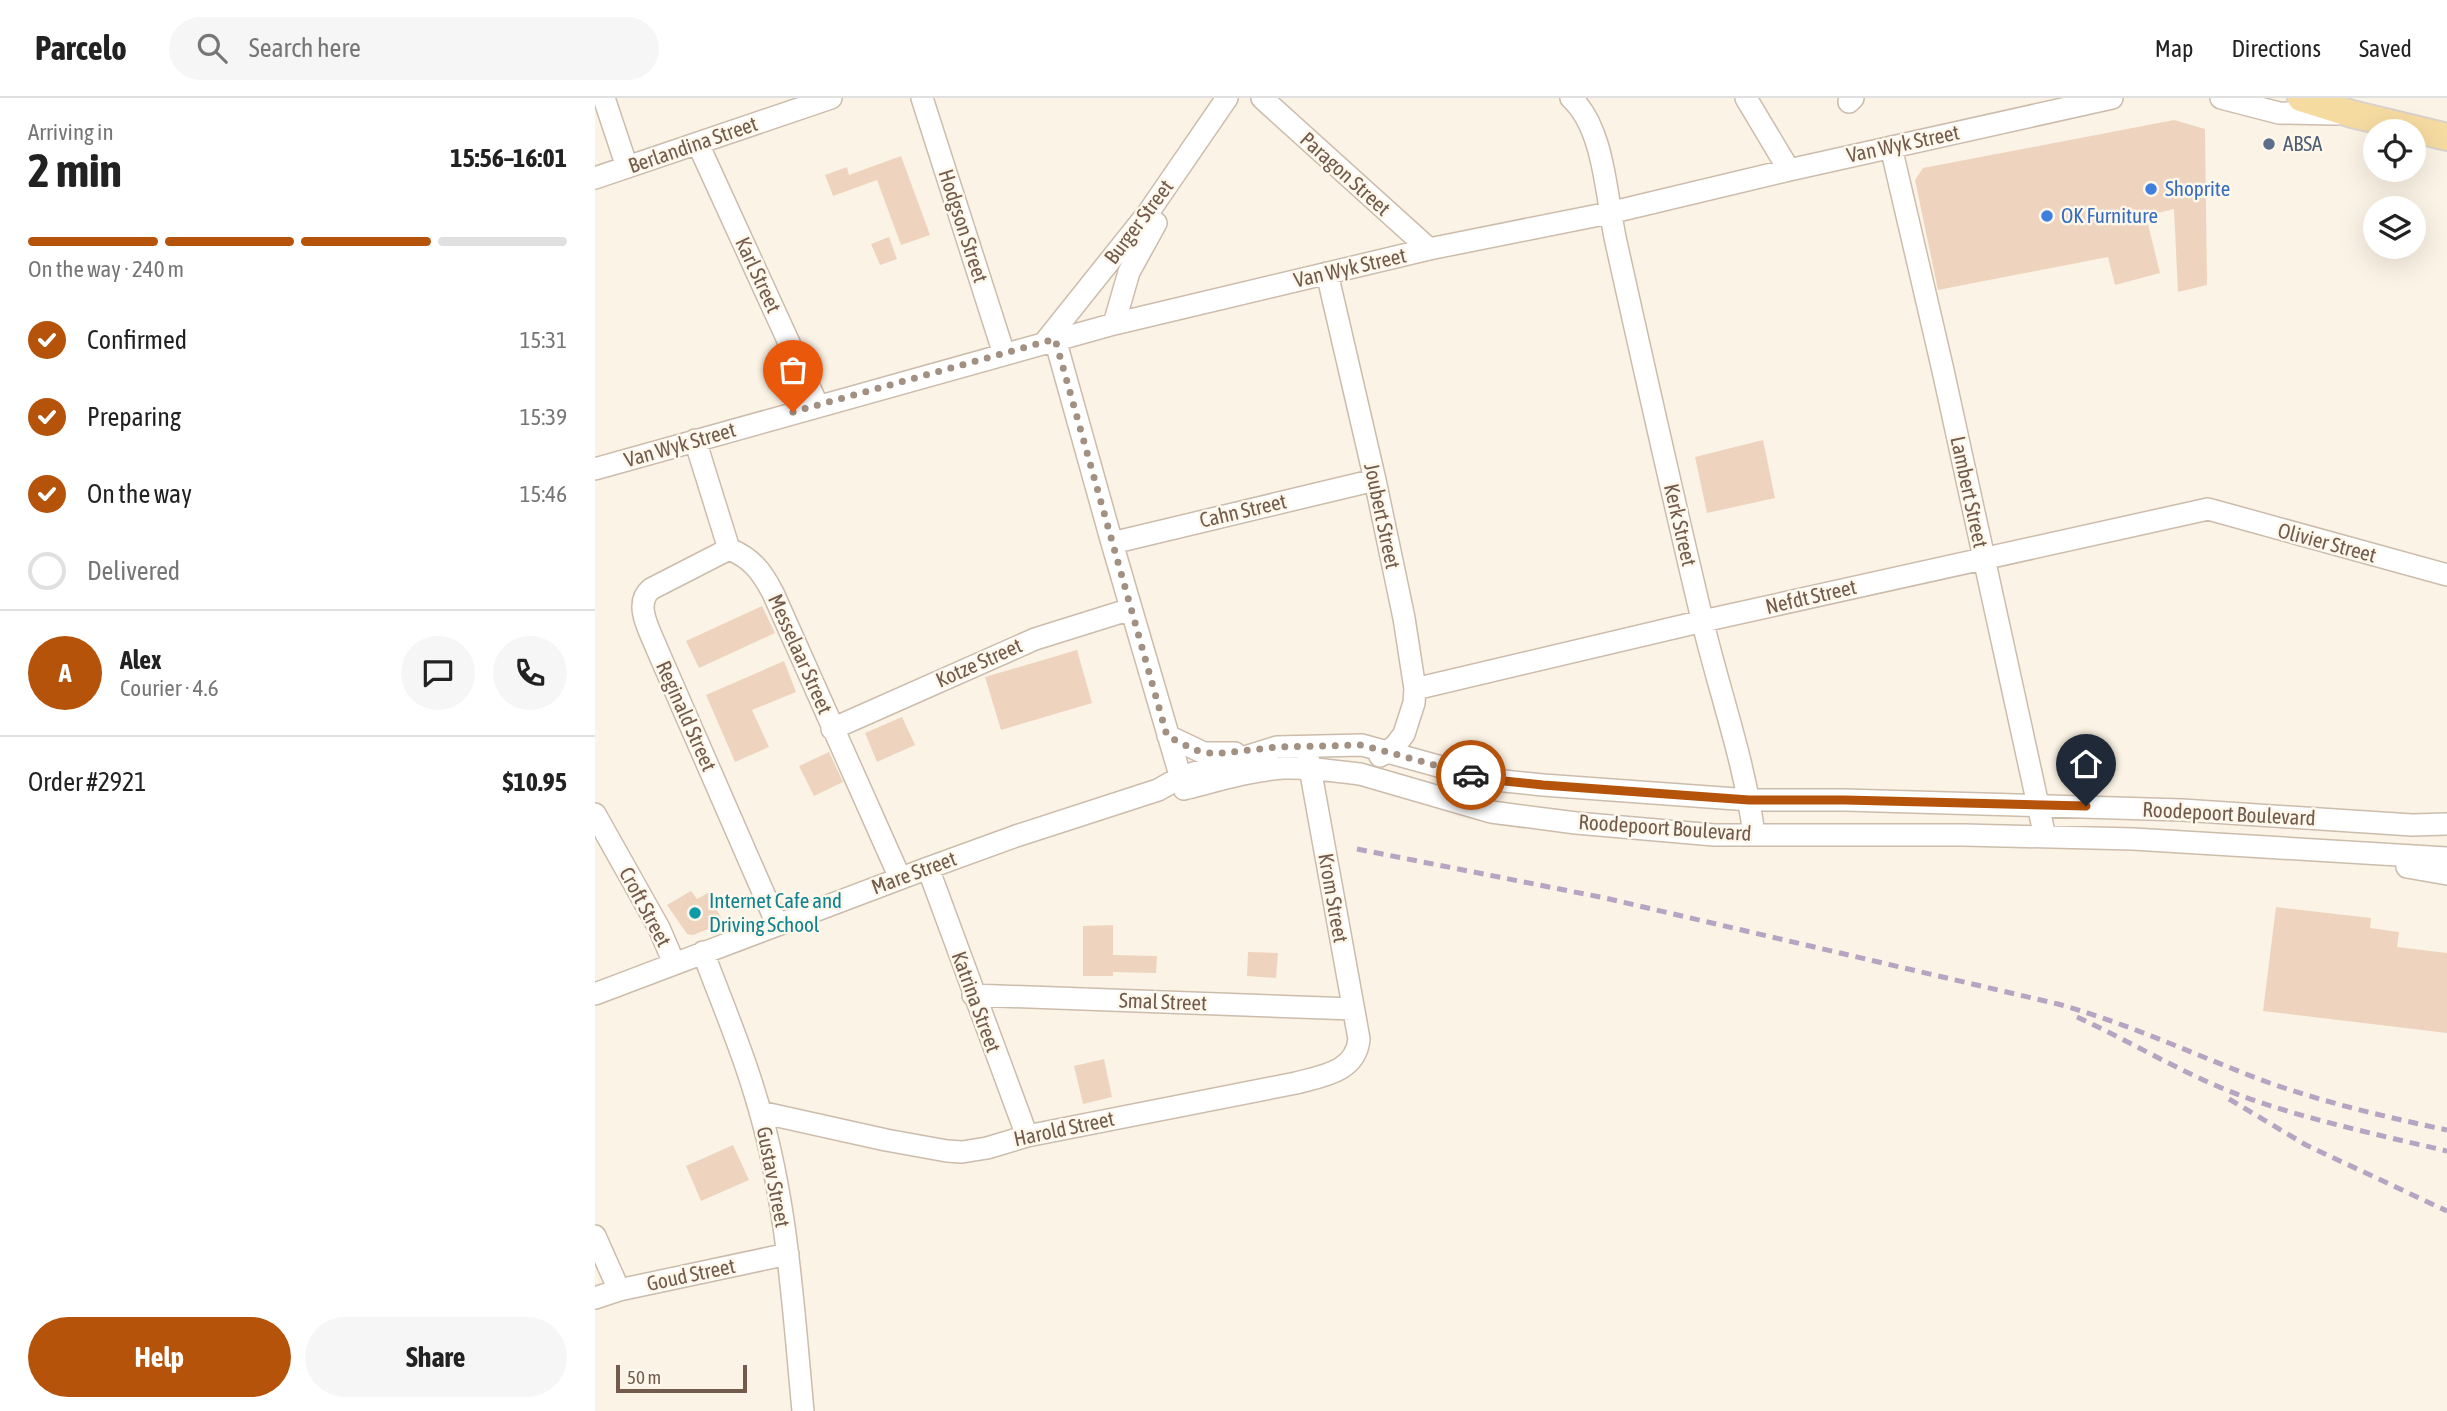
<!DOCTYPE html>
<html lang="en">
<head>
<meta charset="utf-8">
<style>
  :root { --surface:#fff; --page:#f6f6f6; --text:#222; --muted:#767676; --line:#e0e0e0; --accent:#b45309 }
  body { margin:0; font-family:"Asap Condensed",sans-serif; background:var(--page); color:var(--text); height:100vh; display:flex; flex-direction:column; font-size:26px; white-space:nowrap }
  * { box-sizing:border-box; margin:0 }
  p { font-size:23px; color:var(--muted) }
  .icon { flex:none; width:38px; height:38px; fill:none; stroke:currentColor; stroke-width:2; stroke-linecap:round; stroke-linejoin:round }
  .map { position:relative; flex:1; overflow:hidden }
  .drawer { display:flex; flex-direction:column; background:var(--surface); width:595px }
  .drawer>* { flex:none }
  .controls { position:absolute; left:1768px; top:21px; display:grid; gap:14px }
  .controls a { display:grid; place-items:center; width:63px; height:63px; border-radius:50%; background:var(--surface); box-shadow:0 7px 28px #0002; font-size:35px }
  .scale { position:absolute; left:21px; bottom:18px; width:131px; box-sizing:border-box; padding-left:7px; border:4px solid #725b4c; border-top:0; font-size:19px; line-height:24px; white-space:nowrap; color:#725b4c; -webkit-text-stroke:5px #fef7eb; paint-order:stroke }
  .pin { position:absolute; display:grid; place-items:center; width:60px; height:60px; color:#fff; margin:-72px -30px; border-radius:50% 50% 50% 0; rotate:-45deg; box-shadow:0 0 7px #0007 }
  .pin .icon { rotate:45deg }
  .courier { position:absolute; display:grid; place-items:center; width:70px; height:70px; margin:-35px; border:5px solid #b45309; border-radius:50%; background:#fff; color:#222; box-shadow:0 2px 9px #0007 }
  .head em { font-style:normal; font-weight:700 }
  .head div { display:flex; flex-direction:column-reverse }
  .head { display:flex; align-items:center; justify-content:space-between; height:119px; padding:0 28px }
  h1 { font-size:46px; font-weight:700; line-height:52px }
  .bar { display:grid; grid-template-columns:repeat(4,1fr); gap:10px 7px; align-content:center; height:84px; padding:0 28px }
  .bar i { height:9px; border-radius:5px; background:var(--line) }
  .bar .current { background:var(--accent) }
  .bar p { grid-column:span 4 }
  .line { display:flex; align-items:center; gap:18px; padding:0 28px; border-top:2px solid var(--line) }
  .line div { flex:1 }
  .round { display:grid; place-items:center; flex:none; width:74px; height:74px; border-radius:37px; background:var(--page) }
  ol { padding:0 28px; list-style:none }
  li { display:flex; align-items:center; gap:21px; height:77px }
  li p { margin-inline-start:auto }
  li .icon { padding:7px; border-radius:50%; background:var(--accent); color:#fff; stroke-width:4 }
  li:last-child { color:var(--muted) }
  li i { width:38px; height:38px; border:4px solid var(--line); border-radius:50% }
  .button { display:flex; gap:14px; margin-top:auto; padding:14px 28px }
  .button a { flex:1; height:80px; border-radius:42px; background:var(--accent); color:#fff; font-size:28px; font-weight:700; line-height:80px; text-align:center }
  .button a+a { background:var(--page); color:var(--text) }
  header { display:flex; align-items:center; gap:42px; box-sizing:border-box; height:98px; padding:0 35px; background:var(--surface); border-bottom:2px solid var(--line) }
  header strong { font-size:33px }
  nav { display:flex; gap:38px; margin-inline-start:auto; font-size:24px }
  .search { width:490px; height:63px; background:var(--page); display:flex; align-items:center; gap:18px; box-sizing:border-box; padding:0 24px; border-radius:38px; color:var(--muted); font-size:26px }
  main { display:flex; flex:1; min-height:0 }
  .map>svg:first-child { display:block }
  .building { fill:#eed4be }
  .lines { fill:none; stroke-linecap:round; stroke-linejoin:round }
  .minor-casing { stroke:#ccbcac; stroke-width:24 }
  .major-casing { stroke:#d8d1cd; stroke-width:30 }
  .minor { stroke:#fff; stroke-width:21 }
  .major { stroke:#f6dba1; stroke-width:26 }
  .rail { stroke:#b7a4c3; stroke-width:5; stroke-dasharray:10 7; stroke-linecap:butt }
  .done { stroke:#a29082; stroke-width:7; stroke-dasharray:0 12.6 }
  .route { stroke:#b45309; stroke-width:9 }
  .service-dot { fill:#5c6f8a; stroke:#fef7eb; stroke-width:2.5 }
  .shop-dot { fill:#3f7fe0; stroke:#fef7eb; stroke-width:2.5 }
  .culture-dot { fill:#0f9aa8; stroke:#fef7eb; stroke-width:2.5 }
  .labels { text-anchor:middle; stroke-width:5; stroke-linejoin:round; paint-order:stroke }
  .street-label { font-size:21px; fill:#725b4c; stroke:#fef7eb }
  .service-label { font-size:21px; fill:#4e5e75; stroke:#fef7eb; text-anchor:start }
  .shop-label { font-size:21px; fill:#366cbe; stroke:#fef7eb; text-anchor:start }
  .culture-label { font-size:21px; fill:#0d838f; stroke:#fef7eb; text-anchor:start }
</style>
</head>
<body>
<header>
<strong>Parcelo</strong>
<div class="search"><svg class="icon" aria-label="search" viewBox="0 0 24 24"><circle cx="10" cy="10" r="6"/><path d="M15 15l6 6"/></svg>Search here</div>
<nav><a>Map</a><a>Directions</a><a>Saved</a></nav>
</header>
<main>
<section class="drawer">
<div class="head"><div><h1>2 min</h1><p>Arriving in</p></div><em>15:56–16:01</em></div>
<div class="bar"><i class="current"></i><i class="current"></i><i class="current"></i><i></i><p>On the way · 240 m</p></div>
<ol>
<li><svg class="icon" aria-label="check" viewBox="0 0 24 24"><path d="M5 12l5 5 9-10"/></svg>Confirmed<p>15:31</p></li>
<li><svg class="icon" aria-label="check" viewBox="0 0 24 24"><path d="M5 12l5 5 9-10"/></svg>Preparing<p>15:39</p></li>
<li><svg class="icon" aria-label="check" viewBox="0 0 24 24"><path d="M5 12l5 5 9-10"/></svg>On the way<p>15:46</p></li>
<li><i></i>Delivered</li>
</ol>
<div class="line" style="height:126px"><b class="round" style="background:var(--accent);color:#fff">A</b><div><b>Alex</b><p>Courier · 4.6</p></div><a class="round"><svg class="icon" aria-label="chat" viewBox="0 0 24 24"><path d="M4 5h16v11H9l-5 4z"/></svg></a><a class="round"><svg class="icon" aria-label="phone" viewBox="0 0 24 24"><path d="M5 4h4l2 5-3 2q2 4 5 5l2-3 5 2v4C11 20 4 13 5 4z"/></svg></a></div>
<div class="line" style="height:91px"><div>Order #2921</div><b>$10.95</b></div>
<div class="button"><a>Help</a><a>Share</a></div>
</section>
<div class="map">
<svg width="1852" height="1313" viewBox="0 0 1852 1313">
  <rect width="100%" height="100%" fill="#fbf3e5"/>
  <path class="building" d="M1579 22 1610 31 1612 187 1583 194 1579 111 1551 118 1565 175 1520 187 1513 159 1343 192 1320 82 1328 70Z
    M306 58 335 137 306 147 282 82 238 98 230 77 252 69 254 77Z
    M294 139 302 161 285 167 276 146Z
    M1168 342 1180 400 1112 415 1100 359Z
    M167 508 180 535 104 570 91 543Z
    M482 552 497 605 406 632 390 579Z
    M189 563 201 594 157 612 174 649 140 664 111 597Z
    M307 619 320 647 282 664 270 635Z
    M234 654 248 684 219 698 204 668Z
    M96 793 102 801 113 795 129 825 98 837 92 836 72 807Z
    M1681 809 1776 820 1775 830 1804 834 1802 849 1852 855V935L1668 913Z
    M518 827V857L562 858 561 875 518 874V878H488V828Z
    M653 854 683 855 681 880 652 878Z
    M509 961 517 999 488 1006 479 968Z
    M138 1047 154 1082 106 1103 91 1068Z"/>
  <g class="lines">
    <g class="minor-casing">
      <path id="minor" d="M9 0 32 69
        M327 0 409 256
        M667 0 834 151
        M976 0C1010 31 1011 100 1021 144 1049 270 1077 395 1107 521 1124 593 1150 664 1159 737
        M1151 0 1194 72
        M1626 0 1684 15 1741 16
        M1254 4 1258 0
        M103 46 223 308
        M1296 49 1347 268 1450 739
        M0 80 236 0
        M732 175 780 382 809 520 820 591 819 605 809 636 800 648 785 658
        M519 226 534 174 561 125
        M460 241 517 445 589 691
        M450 244 553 115 632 0
        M100 342 134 451
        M0 371 519 226 834 151 1014 115 1194 72 1517 0
        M517 445 780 382
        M134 451 56 491C38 506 55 533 62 551L182 826
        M134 451C157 460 167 474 178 495L305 780
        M820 591 1108 523 1613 411 1852 477
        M237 631 440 541 536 511
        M573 638 609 655H640
        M593 690C624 682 657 672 689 670 714 669 740 673 765 676L896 714 981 725 1119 737H1369L1538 741 1852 760
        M0 716 64 830 79 865
        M1812 769 1852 776
        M333 770 432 1038
        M108 854C125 900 145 946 159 993 192 1096 198 1207 208 1313
        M0 896 333 770 421 738 563 692 586 679 682 649 767 647 890 681 948 687 1155 702H1250L1587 712 1817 727 1852 726
        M378 897 758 911
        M165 1014 291 1042 352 1053 367 1054 392 1050 432 1038 701 985C727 978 761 974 764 941L713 659
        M0 1138 24 1192
        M0 1200 24 1192 193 1156"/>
    </g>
    <g class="major-casing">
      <path id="major" d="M1706 0 1757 16 1852 39"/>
    </g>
    <use href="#minor" class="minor"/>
    <use href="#major" class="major"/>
    <path class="rail" d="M762 751 1010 800 1463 906C1535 926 1602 958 1672 984 1731 1005 1791 1019 1852 1032
      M1482 919C1541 946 1598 982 1661 1003 1723 1024 1788 1038 1852 1053
      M1634 1001 1711 1047 1852 1113"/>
  </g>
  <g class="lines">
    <path class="done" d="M198 314 460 241 572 638 600 652 619 656 682 649 767 647 876 677"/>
    <path class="route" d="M876 677 890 681 948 687 1154 702H1250L1491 708"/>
  </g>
  <circle class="service-dot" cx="1674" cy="46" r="7"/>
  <g class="shop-dot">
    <circle cx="1556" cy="91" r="7"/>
    <circle cx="1452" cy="118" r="7"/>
  </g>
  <circle class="culture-dot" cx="100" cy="815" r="7"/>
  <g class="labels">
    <g class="street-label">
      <text transform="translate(1308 46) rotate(-12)" y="7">Van Wyk Street</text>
      <text transform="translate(98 47) rotate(-19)" y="7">Berlandina Street</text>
      <text transform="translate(750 76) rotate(42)" y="7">Paragon Street</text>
      <text transform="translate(544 124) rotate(-53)" y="7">Burger Street</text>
      <text transform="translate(368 128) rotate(72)" y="7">Hodgson Street</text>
      <text transform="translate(755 170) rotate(-13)" y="7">Van Wyk Street</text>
      <text transform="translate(163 177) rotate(65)" y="7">Karl Street</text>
      <text transform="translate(85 347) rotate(-16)" y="7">Van Wyk Street</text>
      <text transform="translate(1374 394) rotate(78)" y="7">Lambert Street</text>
      <text transform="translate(648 413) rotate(-13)" y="7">Cahn Street</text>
      <text transform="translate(787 418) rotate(78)" y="7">Joubert Street</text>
      <text transform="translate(1085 427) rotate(77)" y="7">Kerk Street</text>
      <text transform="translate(1732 445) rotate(15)" y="7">Olivier Street</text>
      <text transform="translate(1216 499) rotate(-13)" y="7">Nefdt Street</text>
      <text transform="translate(205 556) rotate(66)" y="7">Messelaar Street</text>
      <text transform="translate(384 565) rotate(-24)" y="7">Kotze Street</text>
      <text transform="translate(91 618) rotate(66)" y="7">Reginald Street</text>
      <text transform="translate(1634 716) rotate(3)" y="7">Roodepoort Boulevard</text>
      <text transform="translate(1070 730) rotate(4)" y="7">Roodepoort Boulevard</text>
      <text transform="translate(319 775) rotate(-20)" y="7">Mare Street</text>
      <text transform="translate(738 800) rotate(80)" y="7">Krom Street</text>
      <text transform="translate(50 809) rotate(62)" y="7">Croft Street</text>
      <text transform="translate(381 904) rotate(70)" y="7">Katrina Street</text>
      <text transform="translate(568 904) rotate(2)" y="7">Smal Street</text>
      <text transform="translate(469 1031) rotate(-12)" y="7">Harold Street</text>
      <text transform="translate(178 1079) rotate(79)" y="7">Gustav Street</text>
      <text transform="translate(96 1177) rotate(-12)" y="7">Goud Street</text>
    </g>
    <g class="service-label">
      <text x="1688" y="53">ABSA</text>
    </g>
    <g class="shop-label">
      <text x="1570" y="98">Shoprite</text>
      <text x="1466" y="125">OK Furniture</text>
    </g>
    <g class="culture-label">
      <text x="114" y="810">Internet Cafe and<tspan x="114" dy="24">Driving School</tspan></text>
    </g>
  </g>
</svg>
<div class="controls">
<a><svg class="icon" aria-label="locate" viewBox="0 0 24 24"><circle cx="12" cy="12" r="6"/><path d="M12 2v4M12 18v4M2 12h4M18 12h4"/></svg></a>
<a><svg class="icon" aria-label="layers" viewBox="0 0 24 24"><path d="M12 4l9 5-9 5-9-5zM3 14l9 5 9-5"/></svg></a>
</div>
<div class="scale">50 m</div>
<div class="pin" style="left:198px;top:314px;background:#ea580c"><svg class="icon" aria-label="bag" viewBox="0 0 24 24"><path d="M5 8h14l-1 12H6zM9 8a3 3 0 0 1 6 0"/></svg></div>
<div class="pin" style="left:1491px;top:708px;background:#1f2937"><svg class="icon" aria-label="home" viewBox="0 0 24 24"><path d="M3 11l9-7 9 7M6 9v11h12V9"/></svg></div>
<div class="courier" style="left:876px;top:677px"><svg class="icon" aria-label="car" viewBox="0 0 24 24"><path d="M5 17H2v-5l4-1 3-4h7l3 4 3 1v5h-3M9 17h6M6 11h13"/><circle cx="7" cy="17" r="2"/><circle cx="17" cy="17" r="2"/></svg></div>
</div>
</main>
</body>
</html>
